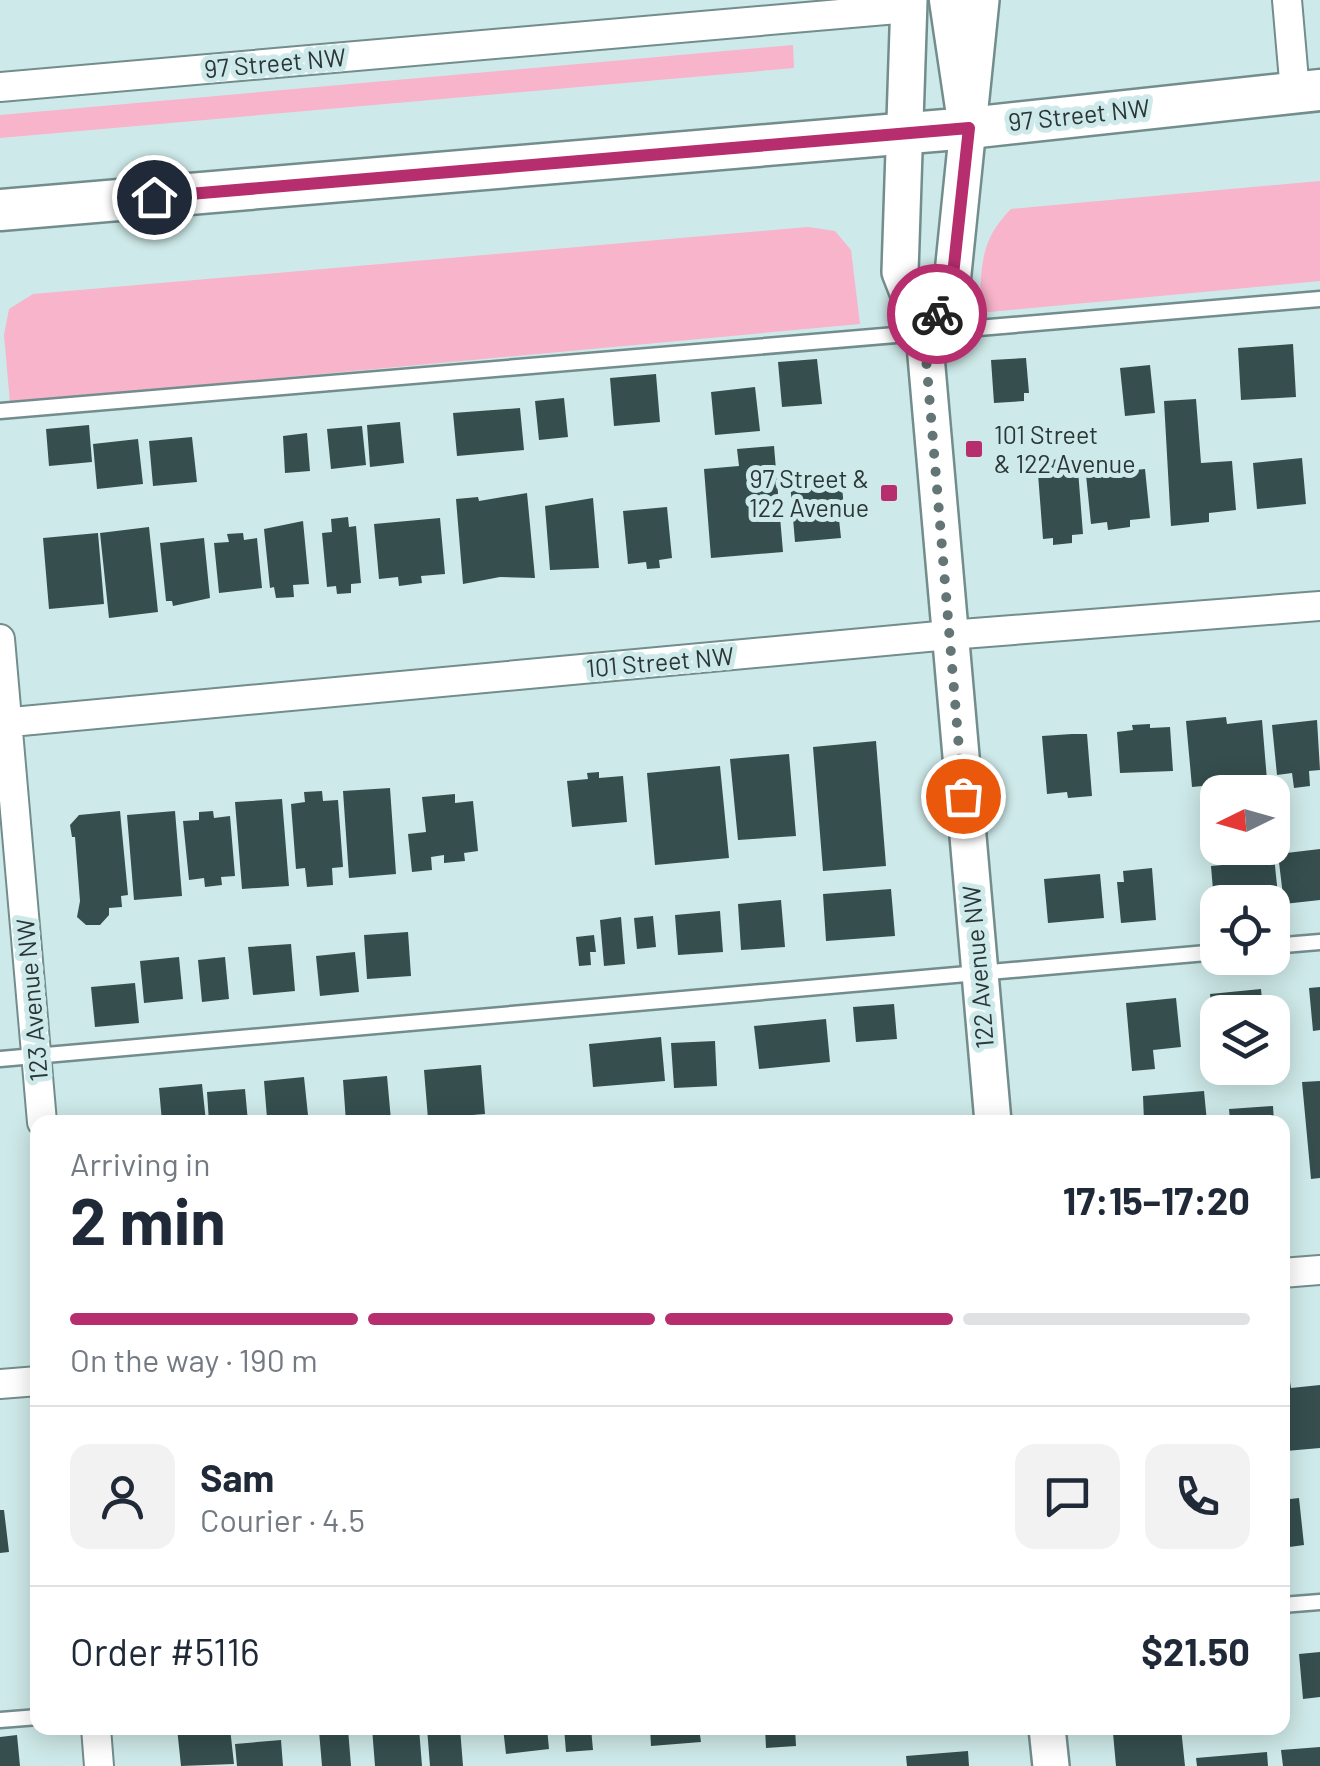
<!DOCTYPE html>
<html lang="en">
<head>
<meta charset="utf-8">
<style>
  :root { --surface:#fff; --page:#f2f2f3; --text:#1f2937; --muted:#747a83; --line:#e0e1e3; --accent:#b62e6d }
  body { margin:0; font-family:Barlow,sans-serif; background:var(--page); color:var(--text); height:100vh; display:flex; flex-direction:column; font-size:38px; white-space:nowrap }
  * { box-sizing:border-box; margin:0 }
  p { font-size:32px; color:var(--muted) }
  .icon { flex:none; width:55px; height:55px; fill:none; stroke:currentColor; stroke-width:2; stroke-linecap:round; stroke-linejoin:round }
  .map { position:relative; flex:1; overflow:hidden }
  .panel { position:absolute; left:30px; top:1115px; width:1260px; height:620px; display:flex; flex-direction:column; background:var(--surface); border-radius:20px; box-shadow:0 5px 25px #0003 }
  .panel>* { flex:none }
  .needle { width:65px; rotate:265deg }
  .controls { position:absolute; left:1200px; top:775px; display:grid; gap:20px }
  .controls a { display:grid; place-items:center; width:90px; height:90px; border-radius:20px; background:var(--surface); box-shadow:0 5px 25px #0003; font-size:50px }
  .pin { position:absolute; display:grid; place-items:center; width:85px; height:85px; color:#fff; margin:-42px; border:5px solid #fff; border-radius:50%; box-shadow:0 2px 10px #0007 }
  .courier { position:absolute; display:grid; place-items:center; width:100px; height:100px; margin:-50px; border:8px solid #b62e6d; border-radius:50%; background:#fff; color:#222; box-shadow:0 2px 12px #0007 }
  .headline em { font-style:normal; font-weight:700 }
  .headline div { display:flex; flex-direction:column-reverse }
  .headline { display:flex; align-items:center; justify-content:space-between; height:170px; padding:0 40px }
  h1 { font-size:65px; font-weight:700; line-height:75px }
  .bar { display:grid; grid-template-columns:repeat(4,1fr); gap:15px 10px; align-content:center; height:120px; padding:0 40px }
  .bar i { height:12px; border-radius:8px; background:var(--line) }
  .bar .current { background:var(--accent) }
  .bar p { grid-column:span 4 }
  .line { display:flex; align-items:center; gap:25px; padding:0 40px; border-top:2px solid var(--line) }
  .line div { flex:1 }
  .round { display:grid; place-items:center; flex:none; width:105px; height:105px; border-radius:20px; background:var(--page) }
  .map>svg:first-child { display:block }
  .green { fill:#f8b4cb }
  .building { fill:#364e4e }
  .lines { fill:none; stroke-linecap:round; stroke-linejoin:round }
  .service-casing { stroke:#738d8d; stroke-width:19 }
  .minor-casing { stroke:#738d8d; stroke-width:32 }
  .tertiary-casing { stroke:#738d8d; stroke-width:40 }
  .secondary-casing { stroke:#738d8d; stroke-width:45 }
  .service { stroke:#fff; stroke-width:14 }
  .minor { stroke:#fff; stroke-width:28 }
  .tertiary { stroke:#fff; stroke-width:35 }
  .secondary { stroke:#fff; stroke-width:40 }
  .done { stroke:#647575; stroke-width:10; stroke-dasharray:0 18 }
  .route { stroke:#b62e6d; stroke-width:12 }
  .poi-dot { fill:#b62e6d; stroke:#cee9e9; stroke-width:4 }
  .labels { text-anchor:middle; stroke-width:10; stroke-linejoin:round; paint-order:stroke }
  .street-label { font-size:25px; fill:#2b3636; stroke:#cee9e9 }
  .poi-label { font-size:25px; fill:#2b3636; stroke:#cee9e9; text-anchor:start }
</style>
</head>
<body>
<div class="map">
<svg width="1320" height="1766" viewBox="0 0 1320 1766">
  <rect width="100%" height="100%" fill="#cee9e9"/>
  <path class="green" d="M793 45 794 68 0 138V115Z
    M1320 181V281L979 313C982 269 978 242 1011 209Z
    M808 227 835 231 851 250 860 324 10 403 4 335 9 309 33 294Z"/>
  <path class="building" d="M1293 344 1296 397 1241 400 1238 348Z
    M1026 358 1029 393H1024V401L994 403 991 360Z
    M817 359 822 404 782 407 778 362Z
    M1150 365 1155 413 1125 416 1120 368Z
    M656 374 660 422 614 426 610 378Z
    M755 387 760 431 715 435 711 392Z
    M564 398 568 437 539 440 535 401Z
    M1196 399 1201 463 1232 461 1236 510 1209 513V522L1171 526 1164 401Z
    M520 408 524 450 457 456 453 413Z
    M400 422 404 463 370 467 367 425Z
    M89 425 92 462 49 466 46 429Z
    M362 426 366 465 331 469 327 429Z
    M307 433 310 471 285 473 283 436Z
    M192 437 197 482 153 486 149 441Z
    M138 439 143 484 97 489 93 444Z
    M774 446 783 552 711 558 704 469 739 466 737 449Z
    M1302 458 1306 504 1257 509 1253 463Z
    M1060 459 1061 472 1078 470 1083 534 1072 535V543L1053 545V538L1043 539 1037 461Z
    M1145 469 1150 518 1130 520V527L1108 530 1107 522 1091 524 1086 475Z
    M820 472 821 479 841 477 845 518 839 519 841 538 795 542 790 482 805 481 804 473Z
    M527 493 535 578 500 577 463 584 456 499 478 497 479 501Z
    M593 498 599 568 550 570 545 506Z
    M667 507 672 558 659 560 660 568 647 569 646 562 628 564 623 511Z
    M348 517 349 527 356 526 361 583 351 584V593L337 594 336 586 327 587 322 533 332 532 331 519Z
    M440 518 445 574 421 576 422 583 399 586 398 577 379 579 374 524Z
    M303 521 309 584 293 585 294 597 276 598 274 587 270 588 264 529Z
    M149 527 158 612 109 618 100 533Z
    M98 533 104 604 49 609 43 538Z
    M243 533 244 540 257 538 262 588 219 593 214 543 229 542 227 534Z
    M204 538 210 598 173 606 172 601H166L160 543Z
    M1226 717 1227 724 1262 720 1267 780 1192 787 1186 721Z
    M1317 720 1320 770 1309 771 1310 786 1294 788 1292 773 1277 775 1272 725Z
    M1150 724V728L1170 727 1173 771 1120 773 1117 732 1133 730 1132 725Z
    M1072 734H1087L1092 796 1068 798 1067 792 1047 794 1042 736Z
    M876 741 886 866 823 871 813 747Z
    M789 754 796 836 738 840 730 759Z
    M720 766 729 858 655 865 647 773Z
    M599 772V778L623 776 627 822 572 827 567 781 588 779 587 773Z
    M390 788 396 874 349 878 343 791Z
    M322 791 323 801 338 800 343 867 332 868 333 885 307 887 305 868 296 869 291 804 305 802 304 792Z
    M455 794V803L473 801 478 851 464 853 465 861 444 863V855L431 857 432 870 412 872 408 834 426 832 422 797Z
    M282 799 289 886 242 889 235 802Z
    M120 811 128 895 121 896 122 907 109 908V915L100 925H86L77 917 80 901 75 837H72L70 825 79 815Z
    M175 811 182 896 134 900 127 815Z
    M213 811 214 818 230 816 235 876 221 877 222 885 205 887 204 878 189 880 183 821 199 820V812Z
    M1320 849V900L1284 904 1278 854Z
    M1274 856 1279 905 1214 902 1211 866 1233 864 1232 860Z
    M1152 868 1156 920 1121 923 1117 882H1124L1123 871Z
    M1100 874 1104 918 1048 923 1044 879Z
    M891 889 895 936 826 941 823 894Z
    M781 900 785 947 741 950 738 904Z
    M720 911 723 952 678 955 675 915Z
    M653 916 656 947 637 949 634 918Z
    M621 917 625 964 604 966 600 920Z
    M408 932 411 976 367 979 364 935Z
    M594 935 596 952H590L591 965 579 966 576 937Z
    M291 944 295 991 253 995 248 947Z
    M355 952 359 992 320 996 316 956Z
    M179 957 183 999 144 1003 140 961Z
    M225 957 229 999 202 1002 198 960Z
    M135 983 139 1023 95 1027 91 987Z
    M1320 987V1030L1313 1031 1309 988Z
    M1261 989 1263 1012H1218V1042H1215L1210 994Z
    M1176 998 1181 1047 1153 1050 1155 1069 1132 1071 1126 1003Z
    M894 1004 897 1039 856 1042 853 1007Z
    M826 1019 830 1062 759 1069 754 1026Z
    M661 1037 665 1081 593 1087 589 1044Z
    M715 1041 717 1086 674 1088 671 1043Z
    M481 1065 485 1114 447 1117V1122L428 1119 424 1070Z
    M387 1076 391 1120 346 1122 343 1080Z
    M304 1077 308 1115 267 1118 264 1081Z
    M1320 1081V1178L1311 1179 1302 1082Z
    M202 1084 206 1122H162L159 1088Z
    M245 1089 248 1122H209L207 1092Z
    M1204 1091 1207 1122H1144L1143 1096Z
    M1273 1106 1274 1122H1230L1229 1109Z
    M1290 1382 1291 1388 1320 1385V1448L1286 1451 1287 1460H1282V1383Z
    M1299 1498 1304 1545 1282 1548V1500Z
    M0 1510H4L9 1552 0 1553Z
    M1320 1652V1697L1303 1699 1299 1654Z
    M177 1728H230L234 1764 181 1766Z
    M372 1728H419L422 1766H375Z
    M427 1728H460L463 1766H430Z
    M503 1728H547L549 1749 506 1754Z
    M564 1728H591L593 1750 566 1752Z
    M650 1728H699L701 1742 651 1746Z
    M765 1728H795L796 1746 766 1748Z
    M1174 1728H1181L1185 1766H1116L1113 1733Z
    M348 1729 351 1766H322L319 1731Z
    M17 1735 20 1766H0V1737Z
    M281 1740 283 1766H237L235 1744Z
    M1320 1747V1766H1283L1281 1750Z
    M968 1751 969 1766H907L906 1756Z
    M1267 1752 1268 1766H1197L1196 1758Z"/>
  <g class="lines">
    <g class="service-casing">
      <path id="service" d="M0 411 1320 299
        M1272 946 1320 942
        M0 1059 1218 952
        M1282 1605 1320 1602
        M0 1720 38 1717"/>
    </g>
    <g class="minor-casing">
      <path id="minor" d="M1287 0 1295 92
        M0 87 909 8
        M0 639 42 1122
        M0 723 949 635 1320 606
        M1282 1273 1320 1270
        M0 1384 38 1381
        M96 1728 99 1766"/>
    </g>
    <g class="tertiary-casing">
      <path id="tertiary" d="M909 0 900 272 924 333 993 1122
        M924 333 951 293 981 0
        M1047 1728 1051 1766"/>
    </g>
    <g class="secondary-casing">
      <path id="secondary" d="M950 0 969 128
        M0 210 969 128 1320 90"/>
    </g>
    <use href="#service" class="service"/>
    <use href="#minor" class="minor"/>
    <use href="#tertiary" class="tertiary"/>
    <use href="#secondary" class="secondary"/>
  </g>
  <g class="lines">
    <path class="done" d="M937 314 924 334 963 796"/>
    <path class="route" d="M154 197 969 128 951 293 937 314"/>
  </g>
  <g class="poi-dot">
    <rect x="964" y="439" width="20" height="20" rx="5"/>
    <rect x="879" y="483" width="20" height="20" rx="5"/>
  </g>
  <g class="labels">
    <g class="street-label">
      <text transform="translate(275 63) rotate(-5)" y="9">97 Street NW</text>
      <text transform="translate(1079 115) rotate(-6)" y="9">97 Street NW</text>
      <text transform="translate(660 662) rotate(-5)" y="9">101 Street NW</text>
      <text transform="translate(978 967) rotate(-95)" y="9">122 Avenue NW</text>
      <text transform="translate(32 1000) rotate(-95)" y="9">123 Avenue NW</text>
    </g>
    <g class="poi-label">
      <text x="994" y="444">101 Street<tspan x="994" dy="29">&amp; 122 Avenue</tspan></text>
      <text x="869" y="488" text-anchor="end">97 Street &amp;<tspan x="869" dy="29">122 Avenue</tspan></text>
    </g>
  </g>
</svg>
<div class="controls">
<a><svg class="needle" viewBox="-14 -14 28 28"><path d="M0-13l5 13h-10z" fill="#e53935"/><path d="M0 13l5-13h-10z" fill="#747a83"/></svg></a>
<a><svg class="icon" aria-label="locate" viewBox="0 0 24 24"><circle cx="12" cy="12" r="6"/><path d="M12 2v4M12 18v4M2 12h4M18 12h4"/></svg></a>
<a><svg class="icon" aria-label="layers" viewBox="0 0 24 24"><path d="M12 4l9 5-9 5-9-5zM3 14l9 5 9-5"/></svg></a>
</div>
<div class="pin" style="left:963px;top:796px;background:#ea580c"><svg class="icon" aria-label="bag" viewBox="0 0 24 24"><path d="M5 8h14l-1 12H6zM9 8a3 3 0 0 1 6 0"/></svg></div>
<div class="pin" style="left:154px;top:197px;background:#1f2937"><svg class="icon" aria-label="home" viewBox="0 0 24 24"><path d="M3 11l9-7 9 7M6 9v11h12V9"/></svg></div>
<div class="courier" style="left:937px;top:314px"><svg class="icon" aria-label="bike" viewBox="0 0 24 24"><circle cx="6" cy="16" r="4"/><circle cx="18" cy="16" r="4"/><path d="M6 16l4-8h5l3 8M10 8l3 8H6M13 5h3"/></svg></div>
<section class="panel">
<div class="headline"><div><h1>2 min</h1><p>Arriving in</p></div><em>17:15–17:20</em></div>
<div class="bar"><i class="current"></i><i class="current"></i><i class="current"></i><i></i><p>On the way · 190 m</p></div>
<div class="line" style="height:180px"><a class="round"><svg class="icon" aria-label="person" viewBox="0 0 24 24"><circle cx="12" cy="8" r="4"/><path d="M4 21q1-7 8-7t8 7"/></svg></a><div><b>Sam</b><p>Courier · 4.5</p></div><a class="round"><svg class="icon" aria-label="chat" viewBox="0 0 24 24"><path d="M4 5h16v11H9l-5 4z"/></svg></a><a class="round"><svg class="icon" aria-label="phone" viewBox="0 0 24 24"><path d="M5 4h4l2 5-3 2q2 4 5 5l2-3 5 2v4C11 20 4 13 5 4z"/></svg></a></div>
<div class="line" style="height:130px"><div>Order #5116</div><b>$21.50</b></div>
</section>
</div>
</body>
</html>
